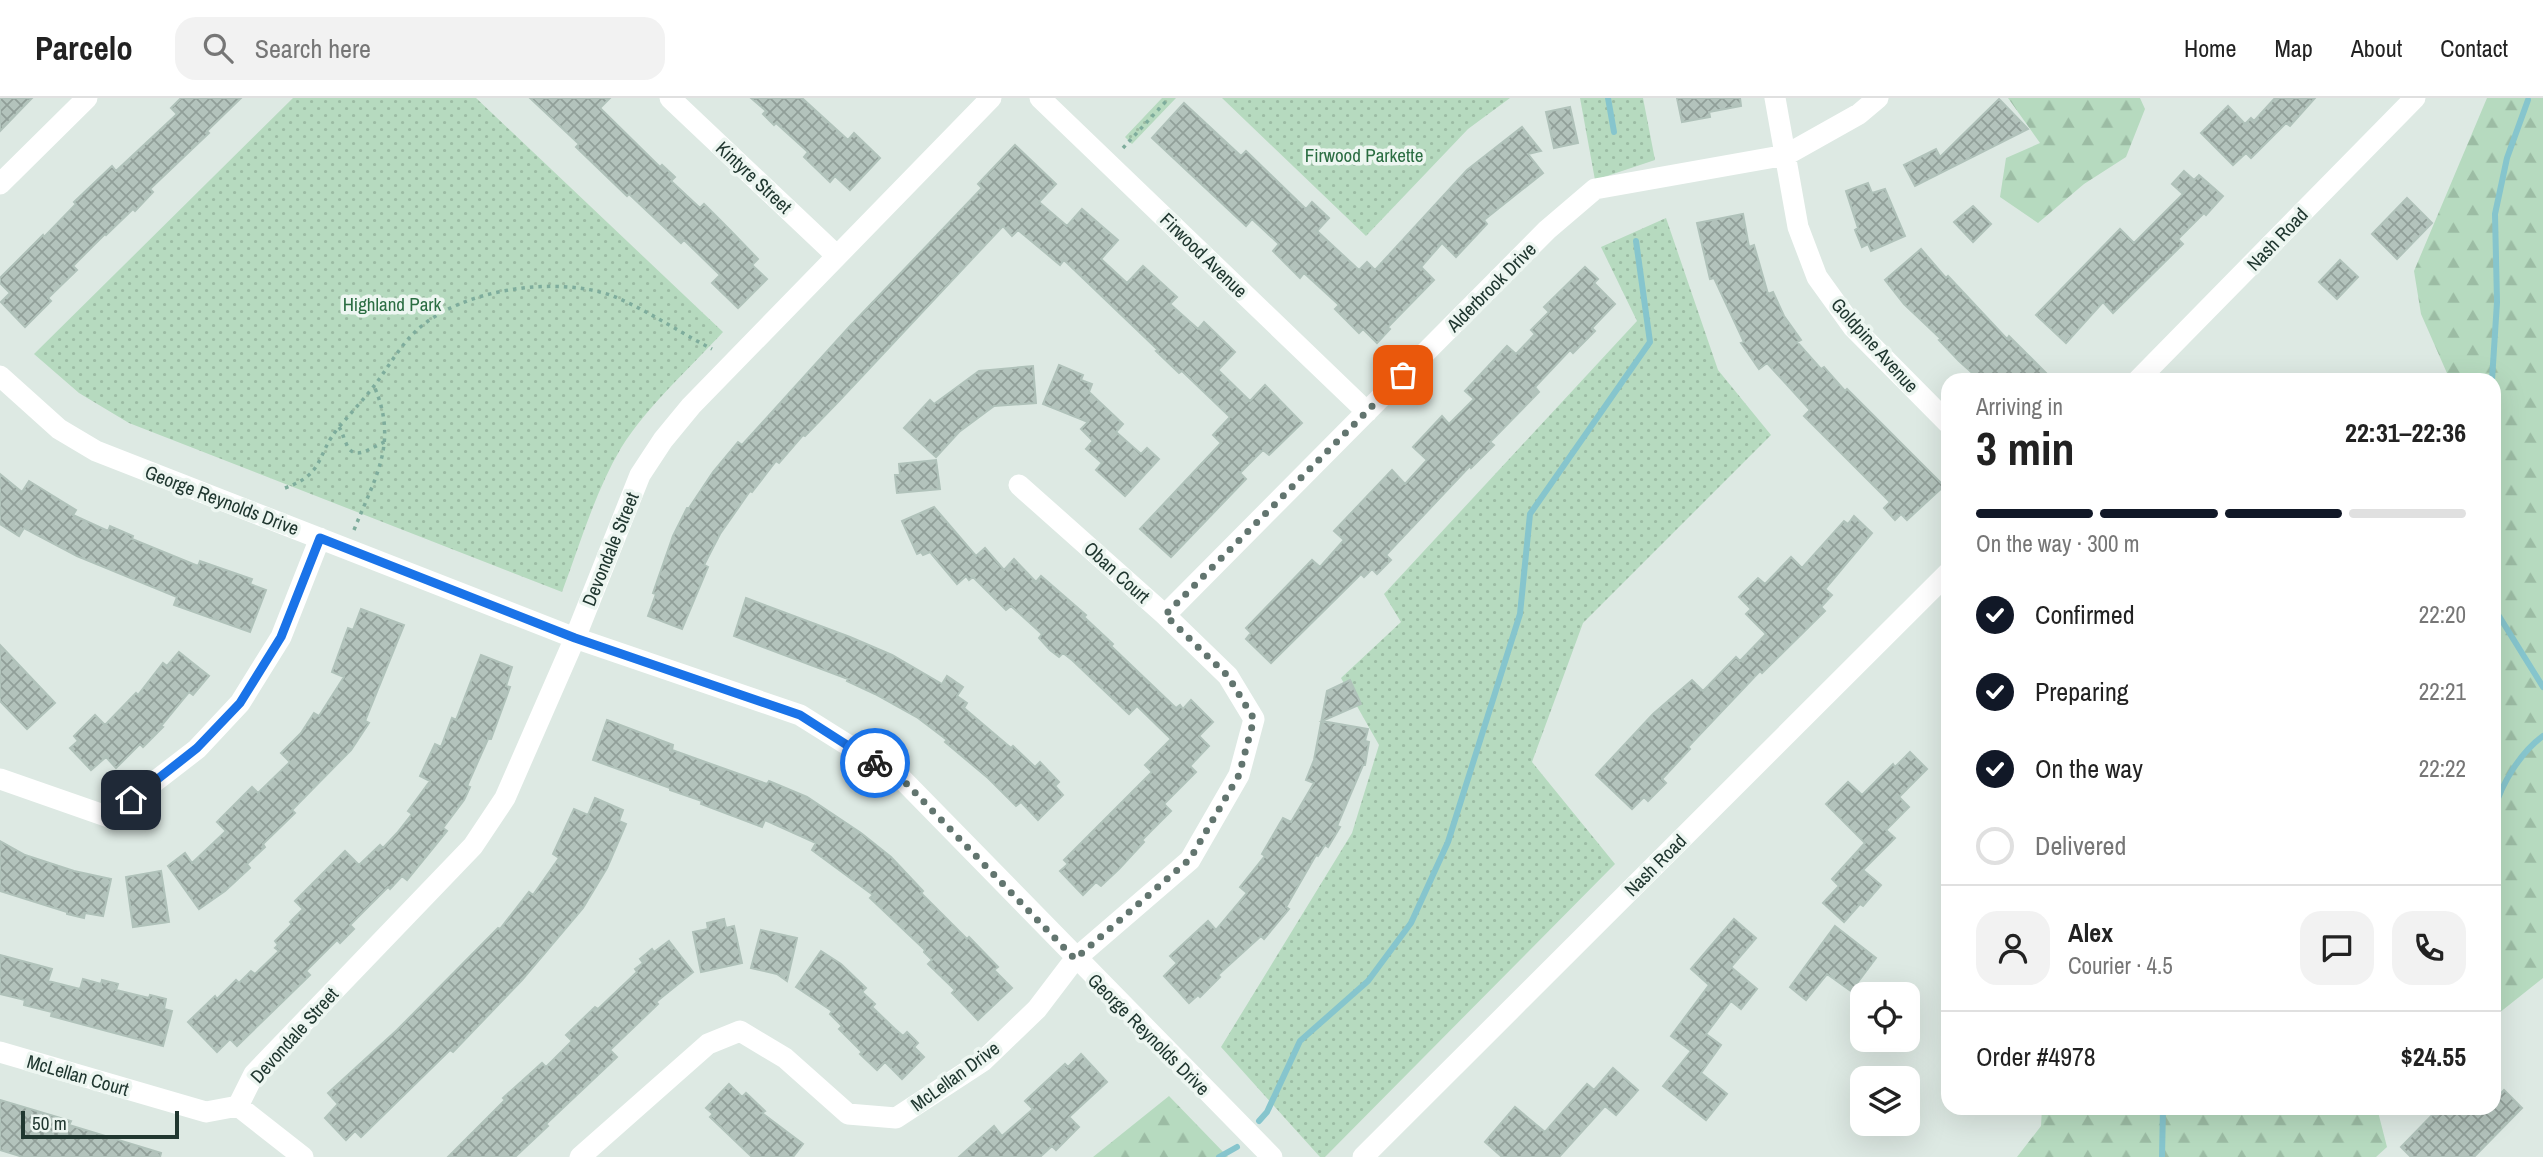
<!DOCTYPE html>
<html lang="en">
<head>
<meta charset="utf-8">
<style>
  :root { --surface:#fff; --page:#f2f2f2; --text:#222; --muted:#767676; --line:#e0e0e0; --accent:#111827 }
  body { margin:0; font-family:"Archivo Narrow",sans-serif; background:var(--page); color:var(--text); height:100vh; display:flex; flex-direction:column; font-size:26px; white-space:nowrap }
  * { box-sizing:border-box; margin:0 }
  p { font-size:23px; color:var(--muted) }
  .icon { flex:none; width:38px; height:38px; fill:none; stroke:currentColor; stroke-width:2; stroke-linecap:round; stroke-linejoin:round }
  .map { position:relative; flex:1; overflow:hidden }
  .panel { position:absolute; left:1941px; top:275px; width:560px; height:742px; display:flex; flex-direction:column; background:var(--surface); border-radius:21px; box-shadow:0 7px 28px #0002 }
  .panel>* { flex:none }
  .tools { position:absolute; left:1850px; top:884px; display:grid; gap:14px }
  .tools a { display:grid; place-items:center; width:70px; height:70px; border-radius:14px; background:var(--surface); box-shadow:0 7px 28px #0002; font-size:35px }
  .scale { position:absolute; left:21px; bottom:18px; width:158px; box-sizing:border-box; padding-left:7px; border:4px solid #203730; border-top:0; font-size:19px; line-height:24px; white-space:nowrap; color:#203730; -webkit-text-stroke:5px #edf6f1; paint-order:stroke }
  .pin { position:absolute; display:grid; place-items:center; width:60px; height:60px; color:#fff; margin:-30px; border-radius:14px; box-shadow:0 4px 10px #0006 }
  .courier { position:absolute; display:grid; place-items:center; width:70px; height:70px; margin:-35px; border:5px solid #1a73e8; border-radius:50%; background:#fff; color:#222; box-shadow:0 2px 9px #0007 }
  .overview em { font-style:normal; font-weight:800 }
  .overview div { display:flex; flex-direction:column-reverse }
  .overview { display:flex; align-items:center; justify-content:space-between; height:119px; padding:0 35px }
  h1 { font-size:46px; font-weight:800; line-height:52px }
  .bar { display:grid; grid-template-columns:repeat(4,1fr); gap:10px 7px; align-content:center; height:84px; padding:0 35px }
  .bar i { height:9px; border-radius:5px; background:var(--line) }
  .bar .current { background:var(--accent) }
  .bar p { grid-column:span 4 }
  .line { display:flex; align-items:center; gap:18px; padding:0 35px; border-top:2px solid var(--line) }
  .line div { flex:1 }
  .round { display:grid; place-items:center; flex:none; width:74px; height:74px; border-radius:21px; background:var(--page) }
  ol { padding:0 35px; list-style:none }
  li { display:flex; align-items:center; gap:21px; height:77px }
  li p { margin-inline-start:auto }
  li .icon { padding:7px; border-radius:50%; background:var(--accent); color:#fff; stroke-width:4 }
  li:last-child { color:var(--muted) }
  li i { width:38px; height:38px; border:4px solid var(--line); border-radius:50% }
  header { display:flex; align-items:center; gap:42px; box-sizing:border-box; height:98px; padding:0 35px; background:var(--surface); border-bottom:2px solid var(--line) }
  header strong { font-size:33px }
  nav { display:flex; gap:38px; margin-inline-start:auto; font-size:24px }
  .search { width:490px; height:63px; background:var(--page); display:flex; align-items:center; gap:18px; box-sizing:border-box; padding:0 24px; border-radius:21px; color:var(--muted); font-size:26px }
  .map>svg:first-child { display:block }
  .forest { fill:url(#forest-firs) }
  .park { fill:url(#park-dots) }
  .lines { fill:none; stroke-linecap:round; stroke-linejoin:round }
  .stream { stroke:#86c5cd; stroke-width:6 }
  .building { fill:url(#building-cross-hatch); stroke:#b0c2ba; stroke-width:2 }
  .path { stroke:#7eac9c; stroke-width:3.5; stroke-dasharray:3.5 5; stroke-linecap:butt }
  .minor { stroke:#fff; stroke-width:21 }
  .tertiary { stroke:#fff; stroke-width:21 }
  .done { stroke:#62756f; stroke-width:7; stroke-dasharray:0 12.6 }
  .route { stroke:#1a73e8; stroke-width:9 }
  .labels { text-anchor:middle; stroke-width:7; stroke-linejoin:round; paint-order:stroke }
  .park-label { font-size:19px; fill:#2b6d42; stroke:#edf6f1 }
  .street-label { font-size:19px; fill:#203730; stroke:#edf6f1 }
</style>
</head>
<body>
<header>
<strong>Parcelo</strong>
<div class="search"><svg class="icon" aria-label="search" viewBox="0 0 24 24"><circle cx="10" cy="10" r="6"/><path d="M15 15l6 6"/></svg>Search here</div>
<nav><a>Home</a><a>Map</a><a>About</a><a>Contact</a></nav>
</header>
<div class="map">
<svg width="2543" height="1059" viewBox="0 0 2543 1059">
  <defs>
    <pattern id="forest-firs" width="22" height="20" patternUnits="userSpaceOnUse" patternTransform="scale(1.75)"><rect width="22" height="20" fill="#b6dabf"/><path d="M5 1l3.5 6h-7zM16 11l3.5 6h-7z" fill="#9cbca4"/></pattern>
    <pattern id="park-dots" width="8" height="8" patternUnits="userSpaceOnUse" patternTransform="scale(1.75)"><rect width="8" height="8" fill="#b6dabf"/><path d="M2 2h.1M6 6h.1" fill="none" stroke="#9cbca4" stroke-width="1.8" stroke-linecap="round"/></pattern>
    <pattern id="building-cross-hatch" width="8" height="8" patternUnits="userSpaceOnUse" patternTransform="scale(1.75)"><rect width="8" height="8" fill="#b3c3bc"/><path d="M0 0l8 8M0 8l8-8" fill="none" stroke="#919f99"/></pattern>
  </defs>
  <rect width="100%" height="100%" fill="#dde9e3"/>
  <path class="forest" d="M2008 0H2140L2145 11 2126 59 2084 86 2038 125 2000 99 2006 60 2040 45Z
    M2487 0H2543V880L2494 919V282H2450L2421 216 2414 173Z
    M1169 998 1228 1059H1093Z
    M2042 1010H2377L2387 1049 2376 1059H2017L2041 1028Z"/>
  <path class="park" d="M293 0H476L723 234C689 271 648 307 621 350 595 394 580 446 562 494L129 325 79 295 34 256Z
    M1162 0H1176L1132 46 1125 39Z
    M1222 0H1510L1468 31 1366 138Z
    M1580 0H1643L1655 62 1595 82Z
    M1666 120 1718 272 1771 337 1583 525 1532 664 1615 766 1325 1059H1320L1221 949 1352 735 1379 647 1341 580 1401 524 1384 496 1637 223 1601 149Z"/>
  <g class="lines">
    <path class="stream" d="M1608 0 1614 34
      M2492 282 2497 204 2495 116 2507 60 2528 2
      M2494 510 2543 589
      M2494 712C2502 685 2520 655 2543 638
      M1259 1023 1267 1014 1300 943 1368 883 1411 825 1448 744 1520 516 1530 416 1650 244 1636 143
      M1219 1059 1237 1049
      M2162 1059 2163 1010"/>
  </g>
  <path class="building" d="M0 0H32L0 33Z
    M181 0H241L207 33 209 35 150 91 153 94 135 113 133 111 106 137 105 136 73 168 77 172 48 200 51 203 25 229 1 204 10 195 0 185V180L43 137 44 139 76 106 74 104 112 68 116 73 177 16 171 10Z
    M530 0H610L600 10 660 69 662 67 675 79 671 83 700 110 704 106 730 132 758 161 752 167 767 181 738 210 712 185 720 177 684 142 681 145 629 96 627 98 576 49 579 46Z
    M751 0H802L848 42 854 35 880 60 850 92 835 78 830 84 804 59 808 54 776 25 774 27 763 16 766 13Z
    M1677 0H1740L1741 8 1709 14 1710 19 1682 24Z
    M2275 0H2315L2290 28 2286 25 2251 60 2246 55 2233 67 2201 35 2228 8 2245 26 2251 20 2254 23Z
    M1999 1 2028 31 1915 88 1904 67 1936 51 1940 59Z
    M1184 5 1241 58 1246 53 1306 111 1312 104 1329 120 1317 133 1359 172 1367 164 1375 172 1467 72 1522 29 1541 53 1528 56 1543 75 1484 122 1487 126 1456 159 1442 145 1421 169 1434 182 1388 229 1390 231 1377 245 1363 231 1359 235 1335 211 1339 207 1304 175 1300 180 1273 153 1279 146 1252 121 1246 128 1152 40Z
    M1570 9 1578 45 1554 50 1546 14Z
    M1015 47 1056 86 1039 104 1067 128 1082 111 1118 142 1101 161 1127 185 1143 168 1177 199 1170 206 1198 231 1204 224 1235 254 1218 272 1250 303 1265 287 1302 325 1269 357 1263 352 1240 375 1246 381 1171 459 1140 431 1221 345 1213 337 1230 319 1182 273 1179 275 1156 253 1158 252 1064 162 1060 167 1018 132 1012 138 1003 128 838 304 805 338 803 337 779 365 776 363 752 394 750 393 720 436 704 467 708 469 682 531 648 518 656 496 653 495 673 438 687 410H689L713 374 738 344 742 347 850 228 982 90 978 86Z
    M2184 73 2194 82 2199 77 2223 98 2206 117 2204 115 2178 141 2183 146 2113 215 2103 204 2066 245 2036 217 2120 131 2134 145 2183 96 2172 86Z
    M1868 85 1872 95 1885 91 1905 138 1871 153 1868 146 1862 149 1855 132 1858 130 1846 93Z
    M2407 100 2432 125 2397 161 2372 136Z
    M1973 108 1991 126 1973 144 1954 124Z
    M1743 116 1749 149 1754 147 1768 196 1773 194 1784 218 1801 242 1797 244 1821 271 1824 269 1845 293 1847 291 1944 388 1907 422 1901 416 1895 422 1884 410 1890 404 1804 318 1810 312 1767 265 1759 271 1741 245 1744 244 1714 180 1710 181 1697 125Z
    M1921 151 1946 180 1948 178 2007 241 2009 238 2053 282H1980L1959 263 1939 242 1941 241 1904 206 1885 182Z
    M2340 162 2358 179 2337 201 2319 184Z
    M1585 169 1598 181 1594 185 1615 206 1592 230 1595 233 1573 255 1570 252 1535 289 1539 294 1490 344 1494 347 1471 370 1470 368 1386 457 1391 462 1377 476 1372 471 1364 479 1361 476 1271 565 1246 541 1251 535 1246 530 1312 462 1320 469 1344 442 1334 433 1392 372 1405 386 1427 362 1413 349 1442 318 1449 326 1474 301 1465 293 1507 248 1516 256 1535 236 1531 232 1549 214 1544 209Z
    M1059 267 1083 277 1081 282 1092 286 1089 294 1123 326 1116 334 1141 356 1147 350 1159 361 1125 398 1096 372 1102 365 1086 351 1093 343 1081 331 1088 324 1043 306Z
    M1033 268 1036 305 994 308 959 334 936 359 904 330 930 302 934 306 979 273Z
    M936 362 940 391 897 395 895 377H900L899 366Z
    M0 376 22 394 29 383 76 412 73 417 108 433 110 428 133 438 132 441 198 468 200 463 252 481 250 486 266 492 250 534 174 507 177 499 77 458 24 430 19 438 0 426Z
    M934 409 976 458 985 450 1004 472 1014 461 1036 484 1041 478 1086 517 1084 519 1113 546 1111 548 1176 610 1180 607 1183 611 1191 602 1213 624 1199 638 1209 648 1190 668 1196 674 1164 706 1171 713 1142 742 1144 744 1119 771 1101 788 1096 784 1083 797 1060 773 1068 766 1064 762 1152 674 1145 667 1171 641 1137 608 1129 616 1072 562 1063 555 1059 559 1050 552 1039 540 1042 536 1011 508 1006 512 973 479 969 482 966 478 957 486 930 454 923 457 921 454 917 456 902 423Z
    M1854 418 1872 435 1825 491 1832 497 1821 509 1825 513 1762 575 1760 573 1688 649 1690 651 1662 681 1666 685 1648 703 1644 699 1632 711 1596 677 1653 616 1692 582 1703 593 1736 559 1740 563 1766 536 1746 516 1751 511 1739 499 1758 480 1765 486 1791 459 1802 470 1844 423 1848 426Z
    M746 500 850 539 892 557 942 586 947 578 963 589 957 598 967 605 964 610 1011 650 1013 648 1035 669 1040 664 1059 684 1055 688 1063 697 1038 722 1021 704 1016 708 988 680 945 644 947 642 918 620 875 596 847 583 848 581 734 538Z
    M361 511 404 527 365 623 369 625 351 652 292 712 295 715 263 746 265 749 247 766 250 770 225 793 199 811 168 768 185 755 192 765 226 733 217 724 252 689 258 695 290 664 281 655 301 635 314 615 319 618 344 579 332 574 348 530 353 532Z
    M0 547 55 605 27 631 0 603Z
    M179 554 209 578 193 597 189 594 161 628 163 629 143 649 140 646 116 670 106 659 91 672 70 650 78 643 74 638 95 617 105 627 136 595 138 597 163 565 167 568Z
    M481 557 512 569 506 588 510 589 491 641H488L467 688 470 689 464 702 443 730 447 733 407 782 402 778 390 791 388 789 350 827 354 831 340 845 337 842 306 873 310 877 237 948 230 941 217 954 188 924 215 898 217 901 236 882 239 885 251 873 255 876 279 853 275 850 278 847 275 843 292 826 290 824 303 811 295 803 345 753 359 767 380 747 383 750 397 735 412 716 408 713 430 683 420 678 435 646 441 649 452 620 456 622Z
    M1350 582 1361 606 1322 623 1368 631 1365 643 1369 644 1365 667H1363L1337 728 1340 729 1328 749 1325 747 1318 758 1316 757 1286 809 1289 811 1264 841 1261 838 1218 877 1220 879 1200 899 1198 897 1189 905 1164 878 1177 865 1170 858 1208 823 1216 832 1247 795 1240 789 1265 758 1262 756 1283 720 1291 724 1314 685 1306 682 1314 662 1327 593Z
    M607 622 673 647 672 652 767 686 769 683 807 699 861 735 891 759 923 793 921 795 967 841 969 839 998 869 994 872 1012 890 978 922 952 895 955 892 928 866 932 862 924 854 925 852 870 800 873 797 812 752 816 745 765 722 762 729 701 706 702 703 670 692V690L593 662Z
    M1910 654 1927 671 1899 699 1909 709 1886 732 1895 740 1863 772 1881 787 1863 808 1860 806 1844 824 1823 805 1839 788 1832 781 1865 745 1826 706 1848 684 1862 697 1893 666 1895 669Z
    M595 700 623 712 619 723 626 726 607 770 583 810 522 882 453 954 450 952 361 1039 355 1033 346 1042 325 1020 338 1006 328 995 397 932 498 830 500 831 529 794 533 797 559 760 553 756 574 711 588 717Z
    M0 743 25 757 74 773 111 781 103 818 85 815 84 820 67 816V814L0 793Z
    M161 773 169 824 133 829 126 779Z
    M724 821 726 830 734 828 742 865 701 874 693 834 708 831 707 825Z
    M1734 821 1756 840 1731 869 1757 891 1741 911 1731 903 1706 936 1721 947 1701 975 1727 996 1706 1022 1663 988 1691 953 1671 938 1709 887 1691 871Z
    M1835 828 1876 860 1851 893 1827 876 1806 902 1790 889Z
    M761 832 797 840 787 883 777 876 751 870Z
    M669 843 693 874 656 904 658 906 610 952 617 959 546 1026 548 1028 515 1059H448L505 1002 503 1000 542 965 546 969 572 943 566 937 595 909 598 911 637 874 635 871 643 865 640 861 652 851 654 854Z
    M821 853 841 866 866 890 862 894 875 906 872 909 895 931 903 938 907 934 918 945 914 949 924 959 902 981 885 964 877 972 860 956 862 954 839 931 842 928 830 916 832 913 796 889Z
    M0 857 52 871 48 883 80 891 83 881 101 886 102 882 118 886 116 892 149 900 150 897 166 901 164 911 172 913 163 948 51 918 52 914 24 907 25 902 0 896Z
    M1081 956 1107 984 1069 1019 1079 1029 1056 1052 1052 1048 1040 1059H959L994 1028 1002 1038 1033 1011 1025 1003 1065 966 1068 969Z
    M1613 970 1638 992 1616 1017 1605 1008 1559 1059H1502L1485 1044 1515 1009 1545 1034 1587 986 1594 992Z
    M729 986 742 999 746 995 765 1013 762 1015 803 1046 793 1059H752L710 1019 713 1016 706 1010Z
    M2504 992 2522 1010 2474 1059H2411L2401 1049 2439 1010H2494V1003Z
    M0 1002 71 1023 69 1027 161 1055 160 1059H23L0 1052Z"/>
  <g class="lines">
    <path class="path" d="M1123 50 1169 0
      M339 329C343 335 343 339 346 345 354 366 372 348 385 344
      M285 390C326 375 315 358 339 329 351 315 363 302 374 288 388 270 399 249 416 233 460 191 556 177 613 198 647 212 679 234 712 251
      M354 432C375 379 399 345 374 288"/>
    <path class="minor" d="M670 0 837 158
      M1040 0 1367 314
      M1775 0 1798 129 1817 179 1853 229 1948 325
      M0 86 87 0
      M0 278 59 331 96 353 575 540 800 617 902 681 1272 1059
      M1165 517 1547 132 1595 91 1786 57 1859 16 1878 0
      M0 681 109 719 197 651 240 605 281 539 320 440
      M0 954 206 1014 238 1008
      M238 1008 254 976 473 748 505 700 575 540 640 377 663 342 691 308 991 0
      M238 1008 303 1059
      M580 1059 708 946 740 933 785 960 848 1016 896 1020 983 963 1037 911 1075 861 1190 762 1239 677 1254 621 1228 578 1165 517 1019 387"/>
    <path class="tertiary" d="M2138 282 2415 0
      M1363 1059 1948 475"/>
  </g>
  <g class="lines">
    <path class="done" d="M875 665 902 681 1075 861 1190 761 1239 677 1254 621 1228 578 1165 517 1403 277"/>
    <path class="route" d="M131 702 197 650 240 605 281 539 320 440 575 540 800 617 875 665"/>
  </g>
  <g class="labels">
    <g class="park-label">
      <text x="1364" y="64">Firwood Parkette</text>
      <text x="392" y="213">Highland Park</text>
    </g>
    <g class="street-label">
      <text transform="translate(754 79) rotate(43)" y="7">Kintyre Street</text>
      <text transform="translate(2277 141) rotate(-46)" y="7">Nash Road</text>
      <text transform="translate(1204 157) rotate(44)" y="7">Firwood Avenue</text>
      <text transform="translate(1491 189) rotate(-45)" y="7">Alderbrook Drive</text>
      <text transform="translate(1875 247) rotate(48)" y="7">Goldpine Avenue</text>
      <text transform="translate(222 402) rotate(21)" y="7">George Reynolds Drive</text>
      <text transform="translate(610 451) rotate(-68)" y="7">Devondale Street</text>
      <text transform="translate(1117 474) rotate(42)" y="7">Oban Court</text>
      <text transform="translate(1655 767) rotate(-45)" y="7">Nash Road</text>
      <text transform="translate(1149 936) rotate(45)" y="7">George Reynolds Drive</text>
      <text transform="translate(294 937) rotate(-48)" y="7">Devondale Street</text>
      <text transform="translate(78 977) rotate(16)" y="7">McLellan Court</text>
      <text transform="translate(955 978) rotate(-36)" y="7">McLellan Drive</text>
    </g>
  </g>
</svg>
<div class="tools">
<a><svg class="icon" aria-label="locate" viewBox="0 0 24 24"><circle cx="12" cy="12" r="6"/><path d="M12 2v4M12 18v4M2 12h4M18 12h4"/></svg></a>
<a><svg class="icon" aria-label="layers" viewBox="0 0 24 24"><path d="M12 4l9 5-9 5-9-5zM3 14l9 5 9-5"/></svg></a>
</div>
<div class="scale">50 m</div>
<div class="pin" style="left:1403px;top:277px;background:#ea580c"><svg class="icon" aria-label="bag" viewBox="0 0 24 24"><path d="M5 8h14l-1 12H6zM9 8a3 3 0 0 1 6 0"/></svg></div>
<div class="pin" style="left:131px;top:702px;background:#1f2937"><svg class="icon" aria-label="home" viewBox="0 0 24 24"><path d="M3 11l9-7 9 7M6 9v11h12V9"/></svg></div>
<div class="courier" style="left:875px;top:665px"><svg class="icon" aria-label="bike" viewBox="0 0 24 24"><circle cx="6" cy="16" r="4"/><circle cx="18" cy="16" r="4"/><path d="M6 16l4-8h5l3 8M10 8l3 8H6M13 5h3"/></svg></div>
<section class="panel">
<div class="overview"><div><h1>3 min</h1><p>Arriving in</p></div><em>22:31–22:36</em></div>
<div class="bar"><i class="current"></i><i class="current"></i><i class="current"></i><i></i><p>On the way · 300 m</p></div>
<ol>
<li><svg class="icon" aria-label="check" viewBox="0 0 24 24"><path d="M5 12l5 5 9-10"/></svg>Confirmed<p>22:20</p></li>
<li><svg class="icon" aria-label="check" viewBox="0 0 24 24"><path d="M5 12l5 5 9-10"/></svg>Preparing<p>22:21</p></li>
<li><svg class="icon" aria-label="check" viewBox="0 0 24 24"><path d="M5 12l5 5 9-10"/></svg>On the way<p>22:22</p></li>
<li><i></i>Delivered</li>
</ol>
<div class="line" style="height:126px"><a class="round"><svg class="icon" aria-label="person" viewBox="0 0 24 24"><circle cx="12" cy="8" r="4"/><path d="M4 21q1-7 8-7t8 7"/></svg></a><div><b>Alex</b><p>Courier · 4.5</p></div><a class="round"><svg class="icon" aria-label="chat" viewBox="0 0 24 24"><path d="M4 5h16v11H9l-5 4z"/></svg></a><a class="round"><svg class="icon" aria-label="phone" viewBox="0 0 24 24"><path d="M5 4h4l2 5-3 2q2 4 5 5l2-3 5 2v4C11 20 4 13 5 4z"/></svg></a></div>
<div class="line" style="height:91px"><div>Order #4978</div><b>$24.55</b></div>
</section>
</div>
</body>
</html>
